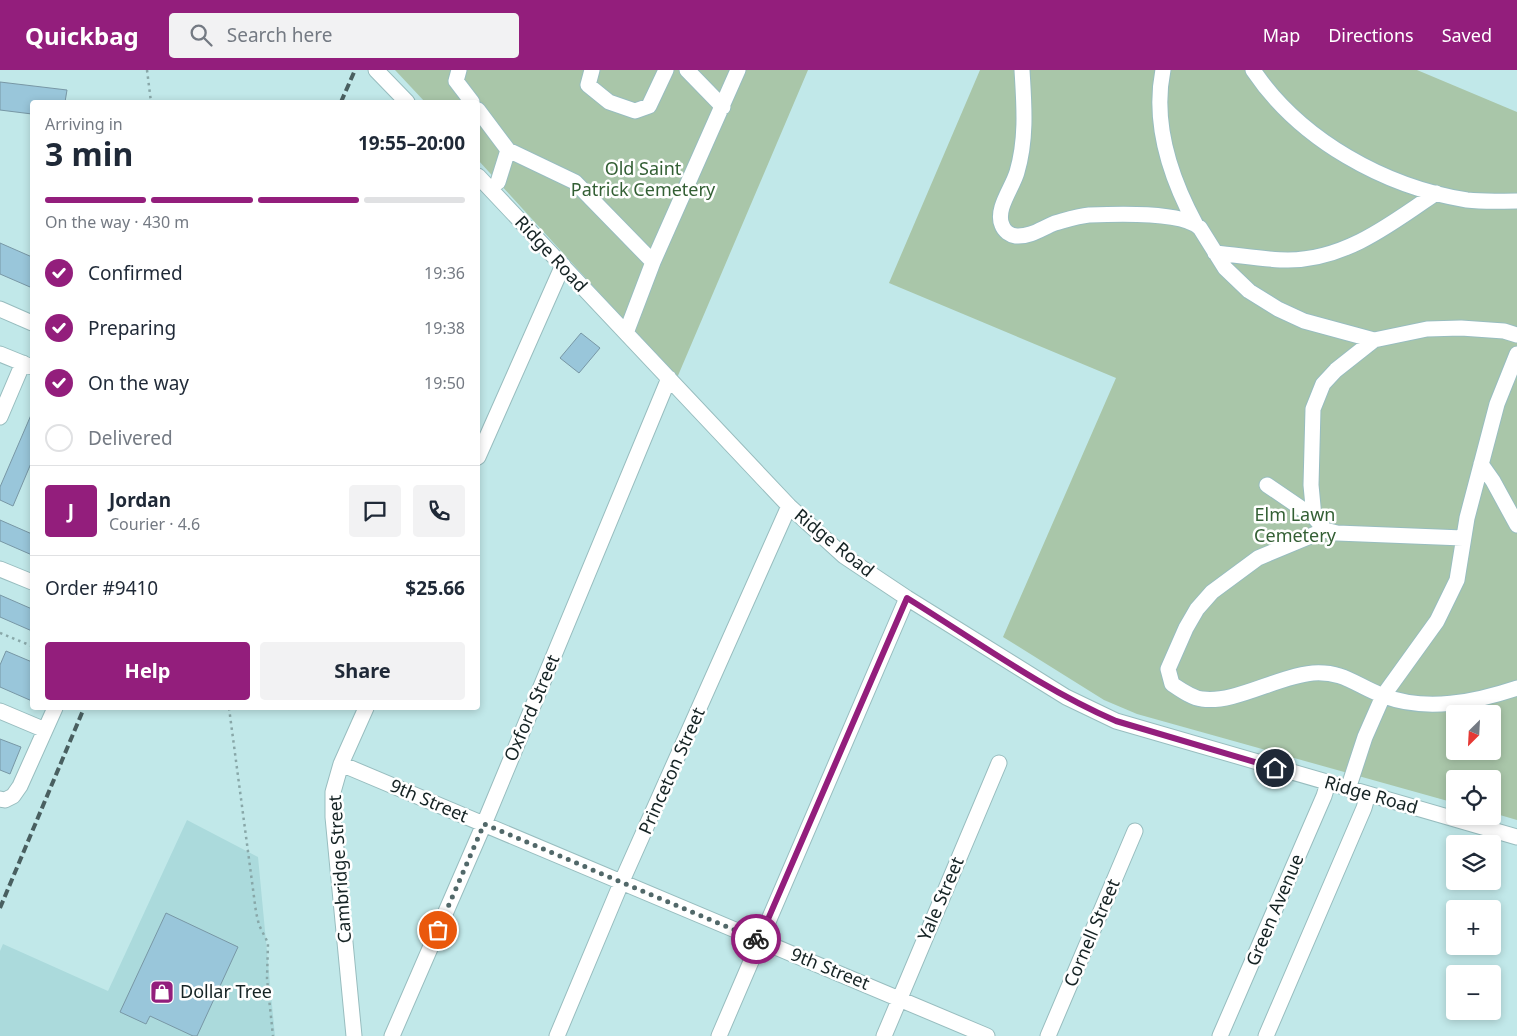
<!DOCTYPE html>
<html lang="en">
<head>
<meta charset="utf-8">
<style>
  :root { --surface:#fff; --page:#f2f2f3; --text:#1f2937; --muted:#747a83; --line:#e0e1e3; --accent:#931e7c }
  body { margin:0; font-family:"Noto Sans",sans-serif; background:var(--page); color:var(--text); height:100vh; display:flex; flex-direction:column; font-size:19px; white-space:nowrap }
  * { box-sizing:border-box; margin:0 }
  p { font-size:16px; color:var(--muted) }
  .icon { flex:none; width:28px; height:28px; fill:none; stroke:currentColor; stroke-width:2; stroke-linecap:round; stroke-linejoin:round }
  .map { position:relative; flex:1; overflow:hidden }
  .drawer { position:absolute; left:30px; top:30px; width:450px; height:610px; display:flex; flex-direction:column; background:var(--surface); border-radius:5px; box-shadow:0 2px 8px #0003 }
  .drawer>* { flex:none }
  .needle { width:32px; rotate:204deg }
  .fabs { position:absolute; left:1446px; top:635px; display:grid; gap:10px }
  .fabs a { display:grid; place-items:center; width:55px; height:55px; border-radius:5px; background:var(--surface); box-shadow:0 2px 8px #0003; font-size:25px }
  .pin { position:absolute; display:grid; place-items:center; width:42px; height:42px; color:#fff; margin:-21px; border:2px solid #fff; border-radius:50%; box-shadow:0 1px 5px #0007 }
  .courier { position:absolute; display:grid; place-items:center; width:50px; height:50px; margin:-25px; border:4px solid #931e7c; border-radius:50%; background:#fff; color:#222; box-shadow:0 1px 6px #0007 }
  .head em { font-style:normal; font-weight:700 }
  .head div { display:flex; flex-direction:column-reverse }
  .head { display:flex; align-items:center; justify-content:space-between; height:85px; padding:0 15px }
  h1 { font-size:32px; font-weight:700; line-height:38px }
  .bar { display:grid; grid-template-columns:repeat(4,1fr); gap:8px 5px; align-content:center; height:60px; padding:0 15px }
  .bar i { height:6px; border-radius:4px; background:var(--line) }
  .bar .current { background:var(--accent) }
  .bar p { grid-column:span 4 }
  .line { display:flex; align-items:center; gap:12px; padding:0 15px; border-top:1px solid var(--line) }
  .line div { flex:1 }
  .round { display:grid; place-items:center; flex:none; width:52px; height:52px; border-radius:5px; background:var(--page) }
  ol { padding:0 15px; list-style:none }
  li { display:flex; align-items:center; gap:15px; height:55px }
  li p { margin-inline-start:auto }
  li .icon { padding:5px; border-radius:50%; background:var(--accent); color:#fff; stroke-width:4 }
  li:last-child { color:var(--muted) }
  li i { width:28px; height:28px; border:2px solid var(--line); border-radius:50% }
  .primary-button { display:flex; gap:10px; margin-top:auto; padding:10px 15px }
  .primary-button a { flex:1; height:58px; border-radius:5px; background:var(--accent); color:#fff; font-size:20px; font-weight:700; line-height:58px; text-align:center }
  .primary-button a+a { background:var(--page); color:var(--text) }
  header { display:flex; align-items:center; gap:30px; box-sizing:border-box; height:70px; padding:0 25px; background:var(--accent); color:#fff }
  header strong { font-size:24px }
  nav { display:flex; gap:28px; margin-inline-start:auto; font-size:18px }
  .search { width:350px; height:45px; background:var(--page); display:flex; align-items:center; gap:12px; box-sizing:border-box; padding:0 18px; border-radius:5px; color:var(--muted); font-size:19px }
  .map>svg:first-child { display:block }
  .built { fill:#abdadc }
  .green { fill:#a9c6a9; fill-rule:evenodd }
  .building { fill:#99c6da; stroke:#7897a5 }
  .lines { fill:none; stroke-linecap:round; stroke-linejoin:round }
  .minor-casing { stroke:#98bdbf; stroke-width:17 }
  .path { stroke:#88a7a8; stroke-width:2.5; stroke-dasharray:2.5 4; stroke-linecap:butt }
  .minor { stroke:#fff; stroke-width:15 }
  .rail { stroke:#495f60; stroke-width:4; stroke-dasharray:8 4; stroke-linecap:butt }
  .done { stroke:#516869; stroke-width:5; stroke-dasharray:0 9 }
  .route { stroke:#931e7c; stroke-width:6 }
  .labels { text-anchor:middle; stroke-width:5; stroke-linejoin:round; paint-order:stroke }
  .park-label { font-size:18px; fill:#335f34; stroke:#fff }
  .street-label { font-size:18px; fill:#152324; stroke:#fff }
  .poi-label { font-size:18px; fill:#152324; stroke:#fff; text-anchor:start }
</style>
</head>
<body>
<header>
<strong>Quickbag</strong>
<div class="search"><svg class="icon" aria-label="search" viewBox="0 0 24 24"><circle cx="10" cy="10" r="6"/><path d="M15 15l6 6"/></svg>Search here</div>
<nav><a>Map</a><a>Directions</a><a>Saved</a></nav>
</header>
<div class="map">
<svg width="1517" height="966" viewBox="0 0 1517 966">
  <rect width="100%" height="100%" fill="#c1e8e9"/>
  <path class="built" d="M187 750 258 787 275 966H0V881L3 874 108 921Z"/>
  <path class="green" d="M395 0H808L677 308 478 90V32H425Z
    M980 0H1417L1517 42V750L1493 743 1492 709H1455V733L1137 644 1104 630 1003 567 1116 308 889 213ZM1455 644H1492V681H1455Z"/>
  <path class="building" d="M0 12 67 20 65 32H32V44L0 40Z
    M0 173 32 187V212L30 217 0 204Z
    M581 263 600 278 579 303 560 288Z
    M31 345 32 346V391L13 436 0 430V417Z
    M0 450 32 464V485L0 471Z
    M0 525 32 539V561L0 547Z
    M6 581 32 592V631L0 617V595Z
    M0 669 21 677 10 704 0 700Z
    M166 843 238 877 197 966H193L150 946 146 954 120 942Z"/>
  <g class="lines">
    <g class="minor-casing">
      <path id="minor" d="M376 0 407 32
        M459 0 456 11 472 32
        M592 0 588 15 609 32 635 41 649 36 666 0
        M687 0 723 37
        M1022 0C1024 34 1027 68 1017 102 1013 117 995 139 1002 155 1004 161 1010 165 1016 166 1031 167 1042 158 1055 153 1066 150 1078 146 1089 145 1113 144 1182 141 1200 158L1225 198 1249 221 1278 239 1304 251 1374 270 1427 259 1461 258 1504 261 1517 265
        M1163 0C1152 54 1170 107 1196 155
        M1253 0C1300 70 1385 117 1467 130 1484 132 1500 131 1517 131
        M478 40 508 80 498 112
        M508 80 575 112 653 192
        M478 106 789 436 844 486 907 528 1066 627 1116 651 1517 767
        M1215 183C1239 185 1264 190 1288 190 1345 190 1391 154 1436 123
        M0 239 32 253
        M626 263 653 192 738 0
        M1374 270 1336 300 1323 314 1313 339 1311 415 1314 447 1325 460 1337 463 1463 468
        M0 284 32 297
        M0 347 23 293
        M478 387 563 195
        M1481 394 1493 411 1517 455
        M1267 415 1314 447
        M1325 460 1258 488 1212 522 1197 539 1186 558 1168 599 1172 614C1181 620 1192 628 1202 629 1234 634 1278 606 1313 603 1345 601 1356 616 1384 626 1427 642 1475 632 1517 618
        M0 499 32 512
        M0 641 45 660
        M341 694 987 966
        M1348 719 1365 667 1383 626 1437 551 1457 510 1467 448 1497 334 1517 284
        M0 729 5 730 13 726 20 716 55 638
        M354 966 333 747V722L341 694 366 638
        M392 966 484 754 669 308
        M557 966 622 811 789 436
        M719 966 907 528
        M884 966 999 693
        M1048 966 1135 761
        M1220 966 1324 726 1328 713
        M1266 966 1364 738 1368 724"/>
    </g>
    <path class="path" d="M147 0 151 32
      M0 563 32 576
      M229 638 256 842 259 855 268 873 267 909 273 966"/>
    <use href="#minor" class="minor"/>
    <path class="rail" d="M341 32 355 0
      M0 838 84 638"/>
  </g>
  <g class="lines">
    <path class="done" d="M438 860 484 754 756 869"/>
    <path class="route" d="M756 869 759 870 907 528C975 570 1042 619 1116 651L1275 698"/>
  </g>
  <defs>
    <g id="shop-square" transform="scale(1.25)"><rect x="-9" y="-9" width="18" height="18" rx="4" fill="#931e7c" stroke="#fff"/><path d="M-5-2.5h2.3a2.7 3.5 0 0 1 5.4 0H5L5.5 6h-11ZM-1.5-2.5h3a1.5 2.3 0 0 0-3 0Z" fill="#fff"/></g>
  </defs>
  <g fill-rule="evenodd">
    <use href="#shop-square" x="162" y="922"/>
  </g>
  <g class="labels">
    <g class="park-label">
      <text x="643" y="105">Old Saint<tspan x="643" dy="21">Patrick Cemetery</tspan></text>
      <text x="1295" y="451">Elm Lawn<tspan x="1295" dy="21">Cemetery</tspan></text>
    </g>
    <g class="street-label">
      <text transform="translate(551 184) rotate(47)" y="6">Ridge Road</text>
      <text transform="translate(834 473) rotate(39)" y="6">Ridge Road</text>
      <text transform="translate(532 638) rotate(-67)" y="6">Oxford Street</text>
      <text transform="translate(672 701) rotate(-66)" y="6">Princeton Street</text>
      <text transform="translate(1371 725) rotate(16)" y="6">Ridge Road</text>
      <text transform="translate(429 731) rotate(23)" y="6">9th Street</text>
      <text transform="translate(340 799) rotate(-94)" y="6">Cambridge Street</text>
      <text transform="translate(941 829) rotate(-67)" y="6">Yale Street</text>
      <text transform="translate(1275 840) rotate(-67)" y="6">Green Avenue</text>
      <text transform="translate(1092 863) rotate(-67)" y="6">Cornell Street</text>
      <text transform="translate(830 899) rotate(22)" y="6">9th Street</text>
    </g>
    <g class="poi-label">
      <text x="180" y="928">Dollar Tree</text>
    </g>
  </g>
</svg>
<div class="fabs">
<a><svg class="needle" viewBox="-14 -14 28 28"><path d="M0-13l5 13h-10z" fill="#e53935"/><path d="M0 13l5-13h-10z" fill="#747a83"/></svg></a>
<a><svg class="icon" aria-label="locate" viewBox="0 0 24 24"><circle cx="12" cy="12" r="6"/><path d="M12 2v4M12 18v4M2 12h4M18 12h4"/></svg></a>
<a><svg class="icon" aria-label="layers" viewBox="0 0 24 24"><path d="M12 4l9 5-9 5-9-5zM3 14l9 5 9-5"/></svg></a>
<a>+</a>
<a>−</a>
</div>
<div class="pin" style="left:438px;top:860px;background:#ea580c"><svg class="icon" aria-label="bag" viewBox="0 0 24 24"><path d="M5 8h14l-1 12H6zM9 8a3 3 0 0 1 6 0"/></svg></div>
<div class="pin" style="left:1275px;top:698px;background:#1f2937"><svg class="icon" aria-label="home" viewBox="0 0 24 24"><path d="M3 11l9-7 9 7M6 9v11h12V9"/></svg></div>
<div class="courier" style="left:756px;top:869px"><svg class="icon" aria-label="bike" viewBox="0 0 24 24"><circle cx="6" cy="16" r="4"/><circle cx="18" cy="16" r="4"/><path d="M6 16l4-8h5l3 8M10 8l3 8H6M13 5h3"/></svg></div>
<section class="drawer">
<div class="head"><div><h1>3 min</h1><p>Arriving in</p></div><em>19:55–20:00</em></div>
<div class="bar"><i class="current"></i><i class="current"></i><i class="current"></i><i></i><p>On the way · 430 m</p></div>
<ol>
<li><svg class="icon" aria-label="check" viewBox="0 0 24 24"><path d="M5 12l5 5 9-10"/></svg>Confirmed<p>19:36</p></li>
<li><svg class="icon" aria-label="check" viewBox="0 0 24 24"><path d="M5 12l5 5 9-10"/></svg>Preparing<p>19:38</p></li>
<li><svg class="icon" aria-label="check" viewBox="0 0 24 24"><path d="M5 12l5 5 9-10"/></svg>On the way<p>19:50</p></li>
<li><i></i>Delivered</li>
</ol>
<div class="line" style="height:90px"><b class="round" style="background:var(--accent);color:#fff">J</b><div><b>Jordan</b><p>Courier · 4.6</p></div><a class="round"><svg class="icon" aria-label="chat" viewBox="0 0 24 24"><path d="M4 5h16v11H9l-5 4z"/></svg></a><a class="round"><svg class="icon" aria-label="phone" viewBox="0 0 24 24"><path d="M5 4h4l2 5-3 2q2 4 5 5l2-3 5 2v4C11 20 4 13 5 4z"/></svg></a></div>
<div class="line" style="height:65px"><div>Order #9410</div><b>$25.66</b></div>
<div class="primary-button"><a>Help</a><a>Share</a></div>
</section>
</div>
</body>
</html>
